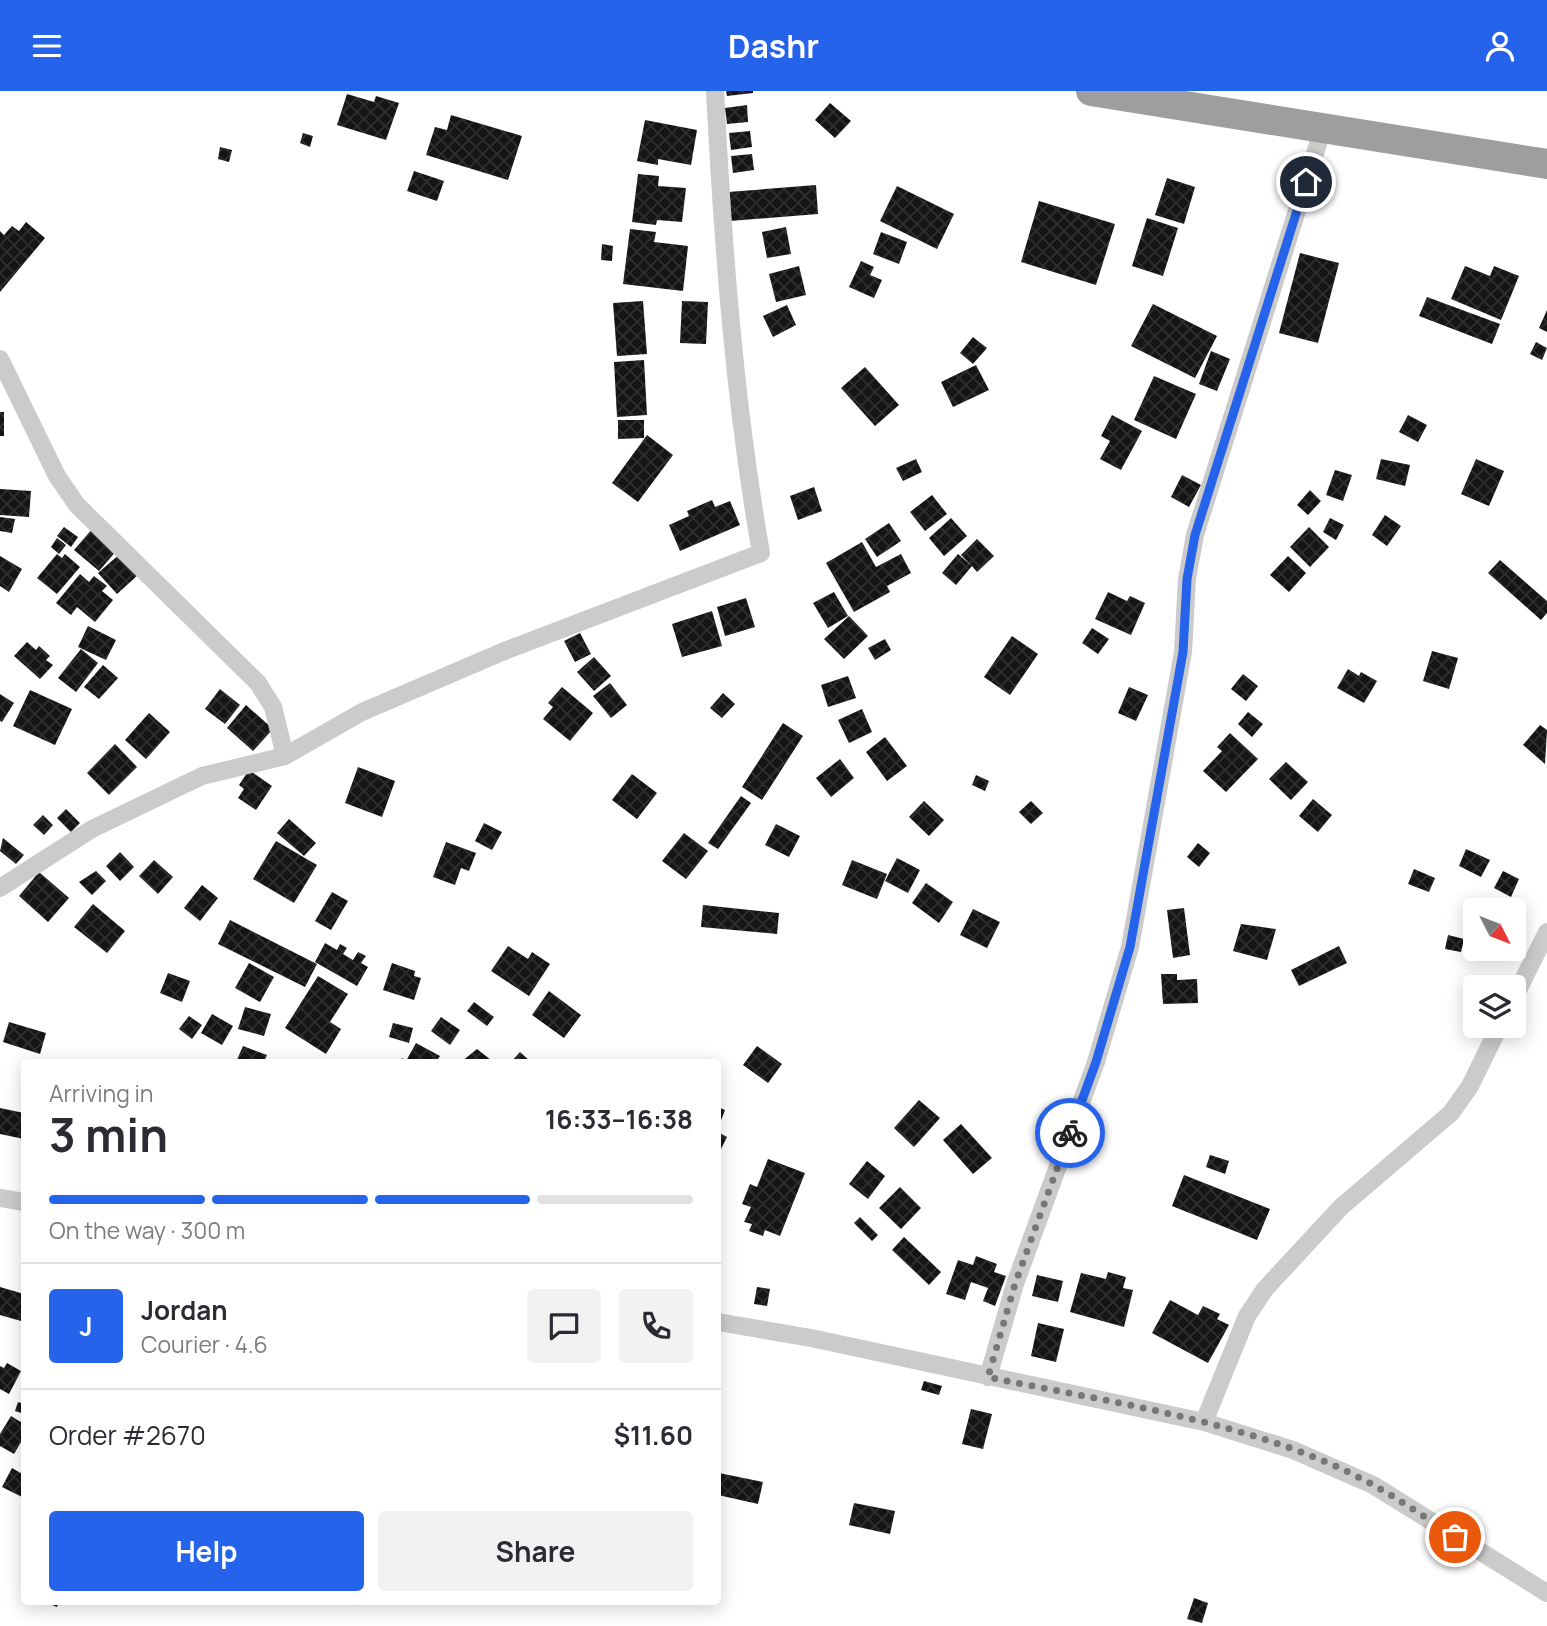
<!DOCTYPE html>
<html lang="en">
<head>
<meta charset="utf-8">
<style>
  :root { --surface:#fff; --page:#f2f2f3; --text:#2b2b33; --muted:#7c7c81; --line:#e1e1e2; --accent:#2563eb }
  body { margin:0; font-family:Manrope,sans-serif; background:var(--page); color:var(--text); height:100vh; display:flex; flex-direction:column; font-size:26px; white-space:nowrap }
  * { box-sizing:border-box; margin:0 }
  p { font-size:23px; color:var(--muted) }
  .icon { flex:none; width:38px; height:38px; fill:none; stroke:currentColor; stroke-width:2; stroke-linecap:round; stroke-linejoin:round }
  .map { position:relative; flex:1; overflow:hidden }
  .drawer { position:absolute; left:21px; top:968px; width:700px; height:546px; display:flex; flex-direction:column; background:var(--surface); border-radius:7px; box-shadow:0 4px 18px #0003 }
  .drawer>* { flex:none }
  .needle { width:46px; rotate:132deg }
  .fabs { position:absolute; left:1463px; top:807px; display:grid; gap:14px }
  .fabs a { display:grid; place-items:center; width:63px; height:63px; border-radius:7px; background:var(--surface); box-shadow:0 4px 18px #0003; font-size:35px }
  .pin { position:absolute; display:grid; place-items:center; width:60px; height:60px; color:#fff; margin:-30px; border:4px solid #fff; border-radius:50%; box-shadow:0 2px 7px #0007 }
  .courier { position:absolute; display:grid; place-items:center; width:70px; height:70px; margin:-35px; border:5px solid #2563eb; border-radius:50%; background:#fff; color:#222; box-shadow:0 2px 9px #0007 }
  .summary em { font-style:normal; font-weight:700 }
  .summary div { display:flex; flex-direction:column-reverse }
  .summary { display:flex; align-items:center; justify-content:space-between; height:119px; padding:0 28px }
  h1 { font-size:46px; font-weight:700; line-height:52px }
  .bar { display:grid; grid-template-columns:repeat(4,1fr); gap:10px 7px; align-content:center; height:84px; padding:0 28px }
  .bar i { height:9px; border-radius:5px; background:var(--line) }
  .bar .active { background:var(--accent) }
  .bar p { grid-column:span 4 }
  .line { display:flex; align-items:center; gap:18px; padding:0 28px; border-top:2px solid var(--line) }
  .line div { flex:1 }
  .round { display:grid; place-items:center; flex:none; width:74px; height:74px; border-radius:7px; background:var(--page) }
  .primary-button { display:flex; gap:14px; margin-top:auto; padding:14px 28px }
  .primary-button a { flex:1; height:80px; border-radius:7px; background:var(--accent); color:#fff; font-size:28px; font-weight:700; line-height:80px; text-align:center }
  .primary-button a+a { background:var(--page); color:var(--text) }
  header { display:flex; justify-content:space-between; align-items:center; height:91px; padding:0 28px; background:var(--accent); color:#fff; font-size:32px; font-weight:700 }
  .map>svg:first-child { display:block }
  .building { fill:url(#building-cross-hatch) }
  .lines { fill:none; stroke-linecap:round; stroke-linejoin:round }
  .minor { stroke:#cbcbcb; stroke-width:18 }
  .trunk { stroke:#9e9e9e; stroke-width:30 }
  .done { stroke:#777; stroke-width:7; stroke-dasharray:0 12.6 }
  .route { stroke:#2563eb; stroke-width:9 }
</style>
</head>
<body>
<header><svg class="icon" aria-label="menu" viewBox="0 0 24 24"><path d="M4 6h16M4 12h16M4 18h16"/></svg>Dashr<svg class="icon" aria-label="person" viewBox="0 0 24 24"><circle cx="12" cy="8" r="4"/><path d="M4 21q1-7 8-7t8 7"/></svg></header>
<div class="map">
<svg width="1547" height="1535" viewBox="0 0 1547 1535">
  <defs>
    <pattern id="building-cross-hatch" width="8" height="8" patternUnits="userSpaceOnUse" patternTransform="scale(1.75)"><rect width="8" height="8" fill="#151515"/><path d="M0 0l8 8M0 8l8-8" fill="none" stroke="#2f2f2f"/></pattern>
  </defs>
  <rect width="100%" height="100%" fill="#fff"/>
  <path class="building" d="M726 0H753V2L727 5Z
    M347 3 374 11 376 5 399 12 386 49 337 34Z
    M830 12 851 30 835 47 815 29Z
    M747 14 748 31 727 33 725 17Z
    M451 24 522 45 508 89 426 64 435 36 447 39Z
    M645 29 697 39 691 74 658 68V74L637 70Z
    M750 40 752 56 731 59 729 42Z
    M303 42 313 45 310 56 300 52Z
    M220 56 232 59 229 71 218 68Z
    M752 63 754 79 733 82 731 65Z
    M414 80 444 90 437 110 407 100Z
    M638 83 659 85 658 95 686 97 682 131 657 129 656 134 632 131Z
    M1167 87 1195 96 1184 133 1155 124Z
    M816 94 818 123 730 130 728 101Z
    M897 95 954 123 937 158 880 130Z
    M1039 110 1115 133 1096 194 1021 171Z
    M1147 127 1178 137 1163 185 1132 175Z
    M26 131 45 147 0 201V140L4 144 12 135 19 140Z
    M786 136 791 163 767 167 762 141Z
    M630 138 656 141 654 151 688 155 683 200 623 193Z
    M881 141 907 151 899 173 873 163Z
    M602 153 613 155 612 170 601 169Z
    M1300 162 1339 172 1318 252 1279 242Z
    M861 170 874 176 870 184 882 189 874 207 849 196Z
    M799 175 806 204 776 211 769 183Z
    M1465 175 1490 185 1494 175 1519 185 1501 229 1451 208Z
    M1427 206 1500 233 1492 253 1419 225Z
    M643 210 647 263 617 265 613 212Z
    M682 210 708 211 706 253 680 252Z
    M1153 213 1217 245 1195 287 1131 255Z
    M787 214 796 234 773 246 763 225Z
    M1547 219V241L1539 237Z
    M973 246 987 257 973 273 960 262Z
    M1536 251 1547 257 1542 269 1530 263Z
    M1211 260 1230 268 1217 300 1199 293Z
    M644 269 647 324 617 326 614 271Z
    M976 274 989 299 953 316 941 291Z
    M865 276 899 314 875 335 841 297Z
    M1154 285 1196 303 1176 348 1134 329Z
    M0 321H4V345H0Z
    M1112 324 1142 340 1121 379 1100 368 1110 350 1101 345Z
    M1408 324 1427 334 1418 351 1399 341Z
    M618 329H644V347L618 348Z
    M647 344 673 364 638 411 612 392Z
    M916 368 922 381 903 390 896 377Z
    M1381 368 1410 374 1405 395 1376 388Z
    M1476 368 1504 380 1489 415 1461 403Z
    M1335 379 1352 384 1343 410 1326 404Z
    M1182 384 1201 394 1189 416 1171 406Z
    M814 396 822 420 798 429 790 405Z
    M0 398 31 400 29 426 0 424Z
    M1310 399 1321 410 1308 424 1297 414Z
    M932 404 947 423 925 440 910 421Z
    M712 409 715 416 730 410 740 434 680 460 669 434 689 425 687 420Z
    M1385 424 1401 435 1387 455 1372 444Z
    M0 426 15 428 12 442 0 440Z
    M951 427 967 445 944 465 929 447Z
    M1330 427 1344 434 1336 449 1323 441Z
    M889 432 901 450 877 466 865 448Z
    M64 436 78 446 71 456 57 445Z
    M1309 436 1329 456 1310 476 1290 456Z
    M93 437 118 458 99 480 74 459Z
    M57 447 66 454 59 463 51 456Z
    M977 448 994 465 977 481 972 475 956 494 942 482 958 463 972 475 961 464Z
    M862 451 876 476 901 463 911 482 887 495 890 501 854 521 826 472Z
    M121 462 139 483 117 503 98 482Z
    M57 463 62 467 65 463 80 476 57 503 37 487Z
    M0 465 22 478 9 501 0 495Z
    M1288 465 1306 482 1289 501 1270 484Z
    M1500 469 1547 510V522L1541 529 1488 482Z
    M80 483 89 491 94 485 107 495 102 500 113 509 95 531 77 516 71 524 56 512Z
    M834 501 848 525 828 537 813 512Z
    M1108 501 1127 510 1130 505 1145 512 1131 544 1095 528Z
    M746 507 755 536 725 545 717 516Z
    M712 520 722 555 682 566 672 533Z
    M849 525 868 545 844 568 824 548Z
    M88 535 116 549 106 569 78 556Z
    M1092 537 1109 548 1098 563 1082 552Z
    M580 542 591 563 575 571 564 550Z
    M1012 545 1038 563 1010 604 984 586Z
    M885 548 891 559 875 569 868 557Z
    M27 551 36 559 39 555 50 565 46 569 53 574 40 588 14 565Z
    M81 558 98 572 76 601 58 587Z
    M1432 560 1458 567 1449 598 1423 590Z
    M594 566 611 585 594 600 577 581Z
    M103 574 118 587 99 608 84 596Z
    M1348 578 1359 585 1361 581 1377 590 1364 612 1337 597Z
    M1243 583 1258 595 1246 610 1231 598Z
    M848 585 856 607 828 616 821 594Z
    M610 592 627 614 611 627 593 605Z
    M562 596 593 622 570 650 543 628 553 616 548 612Z
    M1129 596 1148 604 1136 630 1118 622Z
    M220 598 240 614 225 633 205 618Z
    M30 599 72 618 55 654 13 635Z
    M723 602 735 613 722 627 710 617Z
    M0 603 14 612 2 631 0 630Z
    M246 614 273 638 253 660 227 637Z
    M862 618 872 641 849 652 838 629Z
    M1248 621 1263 633 1252 646 1238 633Z
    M149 622 170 641 146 668 125 649Z
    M783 632 803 645 762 709 742 696Z
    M1540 634 1547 639 1545 673 1523 654Z
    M1230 642 1258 668 1226 701 1203 680 1222 660 1217 656Z
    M885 646 907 675 887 690 866 661Z
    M115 653 137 676 109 704 87 682Z
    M840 668 854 687 831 706 816 687Z
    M1286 671 1308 691 1291 709 1269 688Z
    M358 676 395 690 382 726 345 712Z
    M249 679 272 695 256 719 238 707 244 698 239 694Z
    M632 683 657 702 637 728 612 709Z
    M976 684 989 690 985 700 972 694Z
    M741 705 751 712 718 758 708 752Z
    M1313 708 1332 724 1318 741 1299 725Z
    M924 710 944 729 929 745 909 726Z
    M1031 710 1043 722 1031 733 1019 721Z
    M66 718 80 732 71 741 57 727Z
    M43 724 53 734 44 744 33 734Z
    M289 728 316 752 304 765 277 742Z
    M484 732 502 741 492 759 475 750Z
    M776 733 800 745 789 766 765 754Z
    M684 742 708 760 686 788 662 770Z
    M3 747 24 764 16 773 0 760Z
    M276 750 317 774 294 812 253 788Z
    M446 751 476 762 469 780 461 777 455 794 433 786Z
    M1198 752 1210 762 1199 776 1187 766Z
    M1466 758 1490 769 1481 786 1459 775Z
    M120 761 134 776 120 790 106 775Z
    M897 767 920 779 908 802 885 790Z
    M154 769 173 786 158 803 139 785Z
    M852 769 887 783 877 808 842 794Z
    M1414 778 1435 787 1429 801 1408 793Z
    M96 780 106 790 92 804 79 791Z
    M1503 780 1519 788 1511 806 1494 797Z
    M39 781 69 807 48 831 19 805Z
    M926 792 953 811 939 832 912 812Z
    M202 794 218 807 200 830 184 817Z
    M332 801 348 810 331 839 315 830Z
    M93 813 125 840 107 862 74 836Z
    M703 814 779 822 777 843 701 836Z
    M1184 817 1190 864 1173 867 1167 819Z
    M973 818 1000 831 987 857 960 844Z
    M230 829 317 873 305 896 218 853Z
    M1241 833 1276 838 1267 869 1233 860Z
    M1448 844 1464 848 1461 861 1445 858Z
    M325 852 337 859 340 853 347 857 343 863 353 869 358 861 366 865 361 872 368 876 357 895 315 871Z
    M508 855 528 868 532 861 550 873 529 905 491 880Z
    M1339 855 1347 872 1299 895 1291 879Z
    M249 872 274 886 260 911 235 897Z
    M392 872 415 880 414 885 421 887 414 909 383 899Z
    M168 882 190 890 182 911 160 902Z
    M1161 883H1177V889L1197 888 1198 912 1163 913Z
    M318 885 348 903 330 931 341 938 326 963 285 937Z
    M549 900 581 924 564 947 532 924Z
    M474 911 494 926 487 935 467 920Z
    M245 916 271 923 264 945 238 938Z
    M212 923 233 935 222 954 201 942Z
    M189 925 202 934 192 948 179 938Z
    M441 926 460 939 450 954 431 940Z
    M9 931 46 942 40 963 3 951Z
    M393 932 413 937 409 952 389 946Z
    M416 952 440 965 436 971H400L402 967 406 970Z
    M243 955 267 964 264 971H236Z
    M757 955 782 973 768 992 743 974Z
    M477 958 491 969 489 971H461Z
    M520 961 531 971H511Z
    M919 1009 940 1027 914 1056 894 1037Z
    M718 1016 725 1019 720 1032 718 1031Z
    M0 1017 24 1022V1048L0 1043Z
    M961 1033 992 1067 973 1083 943 1049Z
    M718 1041 727 1046 718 1064Z
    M1210 1064 1229 1070 1225 1083 1206 1076Z
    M768 1068 805 1082 780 1145 765 1139 763 1145 749 1140 752 1133 744 1131 751 1116 742 1113 750 1093 757 1096Z
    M867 1070 885 1085 868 1108 849 1093Z
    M1184 1084 1270 1118 1257 1149 1172 1115Z
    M900 1096 921 1117 901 1138 879 1117Z
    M860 1126 878 1144 872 1150 854 1132Z
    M904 1146 941 1181 929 1194 892 1159Z
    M976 1165 997 1173 994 1181 1006 1185 995 1215 983 1210 988 1197 971 1191 965 1209 946 1203 958 1169 973 1174Z
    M1108 1181 1126 1186 1123 1197 1133 1199 1124 1236 1070 1221 1081 1182 1106 1188Z
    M1037 1184 1063 1190 1058 1211 1032 1205Z
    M0 1196 24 1203 21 1230 0 1224Z
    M757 1196 770 1198 767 1215 754 1213Z
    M1170 1209 1198 1224 1203 1215 1220 1223 1217 1228 1229 1234 1208 1272 1152 1242Z
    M1038 1232 1064 1238 1056 1271 1031 1265Z
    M7 1272 21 1280 9 1303 0 1298V1275L4 1277Z
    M924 1290 942 1295 939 1304 921 1299Z
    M18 1311 24 1313V1323L15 1320Z
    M971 1318 992 1323 983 1358 962 1353Z
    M11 1325 24 1333V1346L14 1363 0 1355V1343Z
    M12 1377 24 1384V1407L2 1396Z
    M719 1382 763 1391 758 1413 718 1404Z
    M854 1412 895 1420 890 1443 849 1434Z
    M1194 1507 1208 1512 1202 1532 1187 1528Z
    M42 1510H59L57 1516Z"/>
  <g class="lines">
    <path class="minor" d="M0 268 57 385 77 414 258 592 273 616 285 665
      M0 797 92 738 202 685 285 665 362 621 502 561 761 462C734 309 723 154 715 0
      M1514 907 1547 841
      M0 1107 24 1111
      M718 1231 811 1247 1204 1331 1293 1359 1373 1394 1547 1502
      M988 1286 1015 1193 1096 971 1130 856 1183 561 1187 488 1195 444 1323 37
      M1204 1331 1247 1225 1265 1198 1341 1116 1451 1022 1470 995 1500 934"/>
    <path class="trunk" d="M1091 0 1547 73"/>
  </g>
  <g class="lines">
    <path class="done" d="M1070 1042 1015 1193 988 1286C1112 1312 1263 1332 1375 1395 1402 1410 1429 1429 1455 1446"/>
    <path class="route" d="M1070 1042 1096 971 1130 856 1183 561 1187 488 1195 444 1306 91"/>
  </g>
</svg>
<div class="fabs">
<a><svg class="needle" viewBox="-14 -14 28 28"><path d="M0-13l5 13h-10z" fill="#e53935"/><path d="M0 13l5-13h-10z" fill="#7c7c81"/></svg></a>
<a><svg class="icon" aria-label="layers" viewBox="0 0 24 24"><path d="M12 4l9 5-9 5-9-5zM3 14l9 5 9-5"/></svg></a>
</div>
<div class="pin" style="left:1455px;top:1446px;background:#ea580c"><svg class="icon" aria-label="bag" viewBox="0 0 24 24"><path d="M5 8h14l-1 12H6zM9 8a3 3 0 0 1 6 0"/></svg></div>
<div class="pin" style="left:1306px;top:91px;background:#1f2937"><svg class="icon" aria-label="home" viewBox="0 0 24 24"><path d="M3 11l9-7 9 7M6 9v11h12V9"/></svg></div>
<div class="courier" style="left:1070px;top:1042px"><svg class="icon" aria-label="bike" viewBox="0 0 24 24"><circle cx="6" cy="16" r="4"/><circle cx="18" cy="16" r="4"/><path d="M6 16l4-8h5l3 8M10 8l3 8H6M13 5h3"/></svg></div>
<section class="drawer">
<div class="summary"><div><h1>3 min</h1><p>Arriving in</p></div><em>16:33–16:38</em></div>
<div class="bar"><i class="active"></i><i class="active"></i><i class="active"></i><i></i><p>On the way · 300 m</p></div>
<div class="line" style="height:126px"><b class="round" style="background:var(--accent);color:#fff">J</b><div><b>Jordan</b><p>Courier · 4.6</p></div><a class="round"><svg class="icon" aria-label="chat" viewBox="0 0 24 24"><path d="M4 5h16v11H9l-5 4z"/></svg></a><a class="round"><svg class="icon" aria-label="phone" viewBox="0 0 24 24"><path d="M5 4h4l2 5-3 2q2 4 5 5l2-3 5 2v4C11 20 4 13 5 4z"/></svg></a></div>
<div class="line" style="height:91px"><div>Order #2670</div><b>$11.60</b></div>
<div class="primary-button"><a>Help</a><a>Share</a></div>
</section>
</div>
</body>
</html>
